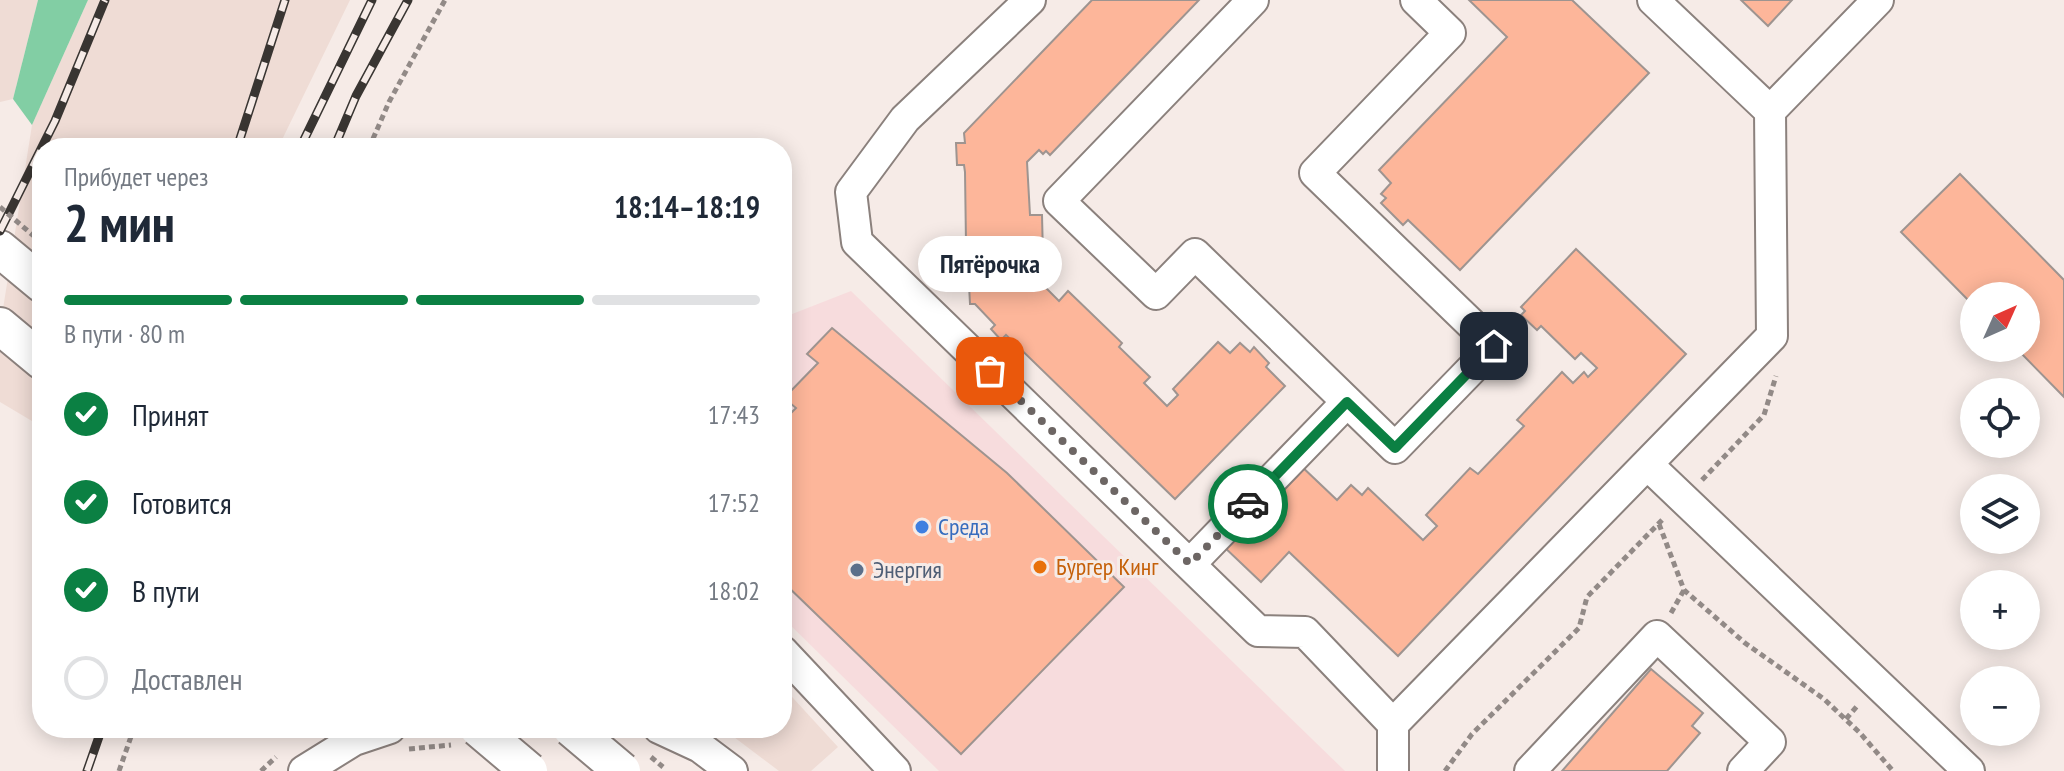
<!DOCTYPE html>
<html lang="ru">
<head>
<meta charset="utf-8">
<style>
  :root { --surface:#fff; --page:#f6f6f7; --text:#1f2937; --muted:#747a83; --line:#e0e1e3; --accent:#0b8043 }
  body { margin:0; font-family:"PT Sans Narrow",sans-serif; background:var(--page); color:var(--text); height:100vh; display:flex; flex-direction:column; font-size:30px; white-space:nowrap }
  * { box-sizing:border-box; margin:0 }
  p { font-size:26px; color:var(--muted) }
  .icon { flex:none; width:44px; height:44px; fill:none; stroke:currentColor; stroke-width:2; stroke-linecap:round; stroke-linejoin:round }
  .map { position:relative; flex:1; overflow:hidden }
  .drawer { position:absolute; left:32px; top:138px; width:760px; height:600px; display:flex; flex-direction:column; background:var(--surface); border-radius:32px; box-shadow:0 4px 20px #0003 }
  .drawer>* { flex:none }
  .needle { width:52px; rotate:45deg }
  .buttons { position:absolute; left:1960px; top:282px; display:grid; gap:16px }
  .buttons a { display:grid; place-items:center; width:80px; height:80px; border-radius:50%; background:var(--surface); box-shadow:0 4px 20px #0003; font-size:40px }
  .pin { position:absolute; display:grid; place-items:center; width:68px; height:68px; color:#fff; margin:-34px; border-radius:16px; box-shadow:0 4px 12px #0006 }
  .courier { position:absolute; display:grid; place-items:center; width:80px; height:80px; margin:-40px; border:6px solid #0b8043; border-radius:50%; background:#fff; color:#222; box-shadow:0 2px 10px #0007 }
  .bubble { position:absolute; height:56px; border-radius:28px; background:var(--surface); box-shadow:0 4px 20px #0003; font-size:26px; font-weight:700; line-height:56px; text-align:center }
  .head em { font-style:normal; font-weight:700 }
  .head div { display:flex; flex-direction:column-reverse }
  .head { display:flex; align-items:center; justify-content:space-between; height:136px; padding:0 32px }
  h1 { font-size:52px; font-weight:700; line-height:60px }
  .bar { display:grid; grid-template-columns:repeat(4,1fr); gap:12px 8px; align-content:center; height:96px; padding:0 32px }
  .bar i { height:10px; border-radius:6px; background:var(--line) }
  .bar .on { background:var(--accent) }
  .bar p { grid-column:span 4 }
  ol { padding:0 32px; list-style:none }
  li { display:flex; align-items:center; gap:24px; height:88px }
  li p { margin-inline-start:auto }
  li .icon { padding:8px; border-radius:50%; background:var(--accent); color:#fff; stroke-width:4 }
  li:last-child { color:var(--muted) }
  li i { width:44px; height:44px; border:4px solid var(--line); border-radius:50% }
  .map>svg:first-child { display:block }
  .commercial { fill:#f7dcdd }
  .built { fill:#efdcd5 }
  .green { fill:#82cea4 }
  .building { fill:#fdb69a; stroke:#9e9490; stroke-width:2 }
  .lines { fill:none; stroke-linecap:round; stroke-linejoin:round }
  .minor-casing { stroke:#8b817d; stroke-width:34 }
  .major-casing { stroke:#8b817d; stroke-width:40 }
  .path { stroke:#928a87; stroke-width:5; stroke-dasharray:6 4; stroke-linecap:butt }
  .minor { stroke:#fff; stroke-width:30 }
  .major { stroke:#fff; stroke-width:36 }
  .rail-casing { stroke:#393532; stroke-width:9 }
  .rail { stroke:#f6ebe7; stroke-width:6; stroke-dasharray:18; stroke-linecap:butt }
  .major-bridge-casing { stroke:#8b817d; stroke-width:40; stroke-linecap:butt }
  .path-bridge { stroke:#928a87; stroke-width:5; stroke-dasharray:6 4; stroke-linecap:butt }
  .major-bridge { stroke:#fff; stroke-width:36 }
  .done { stroke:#6d6664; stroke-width:8; stroke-dasharray:0 14.4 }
  .route { stroke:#0b8043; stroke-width:10 }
  .shop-dot { fill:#3f7fe0; stroke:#f6ebe7; stroke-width:3 }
  .food-dot { fill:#e8710a; stroke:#f6ebe7; stroke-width:3 }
  .service-dot { fill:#5c6f8a; stroke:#f6ebe7; stroke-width:3 }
  .labels { text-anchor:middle; stroke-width:6; stroke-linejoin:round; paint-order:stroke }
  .shop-label { font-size:24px; fill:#366cbe; stroke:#f6ebe7; text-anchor:start }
  .food-label { font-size:24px; fill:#c56008; stroke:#f6ebe7; text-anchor:start }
  .service-label { font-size:24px; fill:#4e5e75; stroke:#f6ebe7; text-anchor:start }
</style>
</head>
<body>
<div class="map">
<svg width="2064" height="771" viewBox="0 0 2064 771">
  <rect width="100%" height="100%" fill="#f6ebe7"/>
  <path class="commercial" d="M851 291 1345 771H939L782 617V318Z"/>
  <path class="built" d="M0 0H38L13 99 0 102Z
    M88 0H350L278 148H42V427L0 402V328L32 125Z
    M782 686 838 747 811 771H779L722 728H782Z"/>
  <path class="green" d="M38 0H88L32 125 13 99Z"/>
  <path class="building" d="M1092 0H1199L1050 155 1046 151 1043 154 1039 150 1027 162 1030 215H1042L1043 256H1039L1040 275 1046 281 1043 285 1059 301 1068 291 1122 343 1119 347 1150 377 1144 383 1167 406 1178 395 1173 389 1218 342 1230 353 1240 343 1250 352 1254 347 1269 363 1266 367 1285 386 1175 499 1006 335 1001 340 991 329 995 325 975 304H970L968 265 961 266 960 244H966L965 172 964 165H957L956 143H965L964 133Z
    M1469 0H1572L1649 73 1460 270 1408 220 1403 225 1381 203 1386 198 1381 194 1391 183 1379 170 1507 37Z
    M1741 0H1792L1768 26Z
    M1960 174 2064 280V397L2016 348H2026V296H1974V306L1901 232Z
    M1576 249 1686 354 1398 656 1289 552 1261 582 1222 545 1299 464 1337 500 1351 485 1362 495 1368 488 1423 540 1437 526 1426 515 1470 468 1478 474 1524 426 1517 420 1562 372 1573 383 1584 372 1588 377 1597 368 1581 353 1575 359 1541 326 1537 330 1521 315 1525 311 1521 307Z
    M832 328 1007 473 1124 587 961 754 782 581V422L796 408 784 398 818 363 807 354Z
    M1651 669 1703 713 1692 726 1700 733 1667 771H1562Z"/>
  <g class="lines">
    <g class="minor-casing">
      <path id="minor" d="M1030 0 905 119 851 192 857 242 1258 631 1305 632 1393 724
        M1253 0 1059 201 1156 294 1195 254 1395 448 1494 346 1315 173 1450 33 1416 0
        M1653 0 1770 111
        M1647 464 1969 771
        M1190 564 1347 402
        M782 651 895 771
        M659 728 700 747 732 771
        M304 771 354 740 390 728
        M1393 771V724L1772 336 1770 111 1878 0
        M1530 771 1657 636 1770 742 1743 771"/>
    </g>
    <g class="major-casing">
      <path id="major" d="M0 249 42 284
        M0 326 42 361"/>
    </g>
    <path class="path" d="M369 148 389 102 445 0
      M1702 480 1764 415 1776 376
      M1659 524 1684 590 1745 643 1824 699 1860 733 1893 771
      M1671 613 1684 590
      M1846 719 1858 705
      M409 749 451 745
      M119 771 134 728
      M261 771 276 757
      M1445 771 1472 734 1579 628 1587 597 1664 518"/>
    <use href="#minor" class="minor"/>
    <use href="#major" class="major"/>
    <g class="rail-casing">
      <path id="rail" d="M237 148 285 0
        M300 148 372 0
        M334 148 356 96 408 0
        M0 231 55 121 105 0
        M87 771 102 728"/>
    </g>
    <use href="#rail" class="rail"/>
    <g class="major-bridge-casing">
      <path id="major-bridge" d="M478 728 529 771
        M571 728 622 771"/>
    </g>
    <path class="path-bridge" d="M0 207 42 243
      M651 757 663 767"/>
    <use href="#major-bridge" class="major-bridge"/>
  </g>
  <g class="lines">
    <path class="done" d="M990 371 1190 564 1248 504"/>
    <path class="route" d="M1248 504 1347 402 1395 448 1494 346"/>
  </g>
  <circle class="shop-dot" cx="922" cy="527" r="8"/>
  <circle class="food-dot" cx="1040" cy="567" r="8"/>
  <circle class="service-dot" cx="857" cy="570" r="8"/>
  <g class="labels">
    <g class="shop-label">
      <text x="938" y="535">Среда</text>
    </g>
    <g class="food-label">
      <text x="1056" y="575">Бургер Кинг</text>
    </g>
    <g class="service-label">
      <text x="873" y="578">Энергия</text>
    </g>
  </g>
</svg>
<div class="buttons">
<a><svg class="needle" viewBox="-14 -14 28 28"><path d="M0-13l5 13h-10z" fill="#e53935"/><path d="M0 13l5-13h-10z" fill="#747a83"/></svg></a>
<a><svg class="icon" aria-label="locate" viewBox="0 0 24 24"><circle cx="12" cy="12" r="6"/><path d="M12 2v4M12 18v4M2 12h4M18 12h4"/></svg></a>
<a><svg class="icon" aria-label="layers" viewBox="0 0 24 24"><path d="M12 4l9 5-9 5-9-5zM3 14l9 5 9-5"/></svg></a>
<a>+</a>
<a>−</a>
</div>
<div class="pin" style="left:990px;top:371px;background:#ea580c"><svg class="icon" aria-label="bag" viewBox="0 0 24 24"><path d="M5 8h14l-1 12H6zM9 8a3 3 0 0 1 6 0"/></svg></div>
<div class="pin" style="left:1494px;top:346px;background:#1f2937"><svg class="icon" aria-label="home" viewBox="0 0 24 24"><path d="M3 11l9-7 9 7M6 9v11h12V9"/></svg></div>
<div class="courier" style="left:1248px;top:504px"><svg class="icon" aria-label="car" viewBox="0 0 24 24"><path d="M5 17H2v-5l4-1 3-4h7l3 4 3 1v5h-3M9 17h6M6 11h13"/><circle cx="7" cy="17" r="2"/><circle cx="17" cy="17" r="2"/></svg></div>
<div class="bubble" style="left:918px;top:236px;width:144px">Пятёрочка</div>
<section class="drawer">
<div class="head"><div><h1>2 мин</h1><p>Прибудет через</p></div><em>18:14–18:19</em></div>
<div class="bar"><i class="on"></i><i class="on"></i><i class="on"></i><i></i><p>В пути · 80 m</p></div>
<ol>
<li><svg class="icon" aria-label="check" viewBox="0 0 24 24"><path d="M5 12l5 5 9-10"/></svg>Принят<p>17:43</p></li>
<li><svg class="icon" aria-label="check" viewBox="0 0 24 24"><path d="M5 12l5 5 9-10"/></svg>Готовится<p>17:52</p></li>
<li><svg class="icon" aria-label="check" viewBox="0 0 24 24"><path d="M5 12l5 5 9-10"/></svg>В пути<p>18:02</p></li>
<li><i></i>Доставлен</li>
</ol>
</section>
</div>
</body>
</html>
